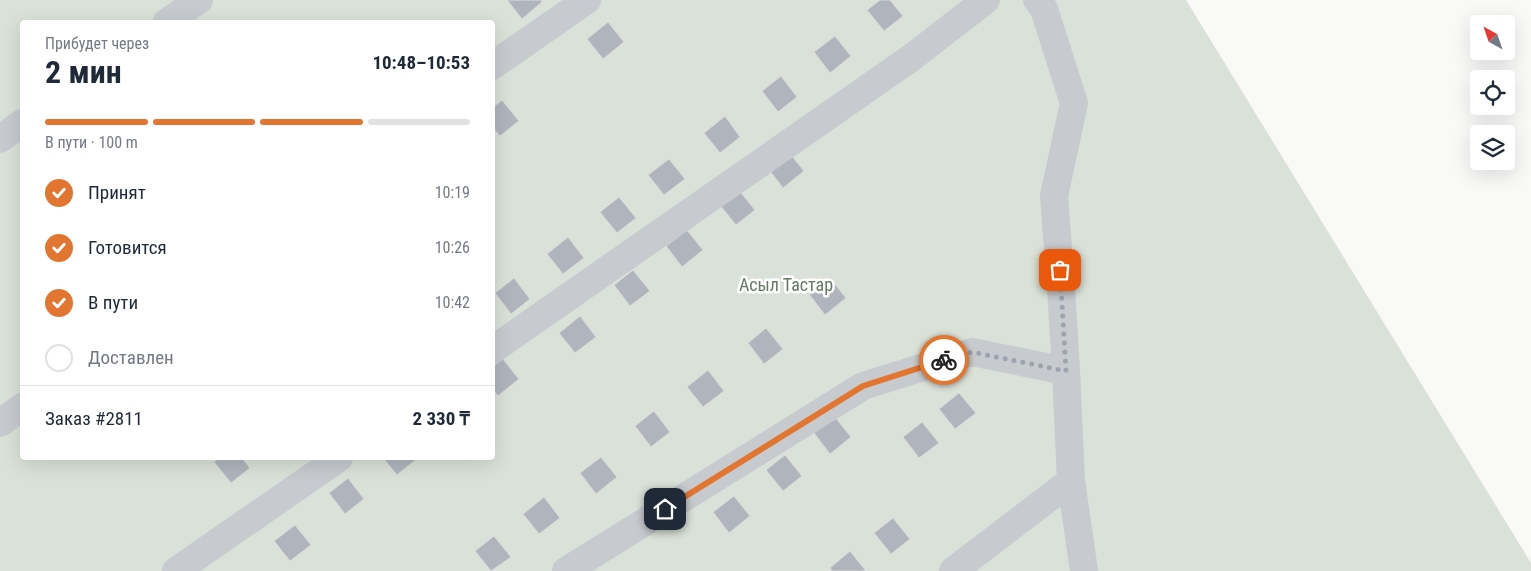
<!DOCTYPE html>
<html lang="ru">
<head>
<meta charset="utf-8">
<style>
  :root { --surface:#fff; --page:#f2f2f3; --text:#1f2937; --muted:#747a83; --line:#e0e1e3; --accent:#e2752f }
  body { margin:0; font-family:"Roboto Condensed",sans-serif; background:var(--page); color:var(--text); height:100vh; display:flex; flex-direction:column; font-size:19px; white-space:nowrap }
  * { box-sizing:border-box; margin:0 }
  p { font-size:16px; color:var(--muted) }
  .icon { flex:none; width:28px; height:28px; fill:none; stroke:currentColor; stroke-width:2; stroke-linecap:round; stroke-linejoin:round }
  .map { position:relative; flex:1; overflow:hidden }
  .drawer { position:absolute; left:20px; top:20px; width:475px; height:440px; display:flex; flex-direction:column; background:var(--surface); border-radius:5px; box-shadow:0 5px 20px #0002 }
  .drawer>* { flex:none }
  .needle { width:32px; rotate:320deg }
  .fabs { position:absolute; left:1470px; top:15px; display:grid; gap:10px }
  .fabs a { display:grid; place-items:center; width:45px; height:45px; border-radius:5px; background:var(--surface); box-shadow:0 5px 20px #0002; font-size:25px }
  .pin { position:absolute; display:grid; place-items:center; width:42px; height:42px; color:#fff; margin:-21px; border-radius:10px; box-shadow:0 2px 8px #0006 }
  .courier { position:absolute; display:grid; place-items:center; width:50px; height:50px; margin:-25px; border:4px solid #e2752f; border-radius:50%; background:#fff; color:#222; box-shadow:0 1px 6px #0007 }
  .head em { font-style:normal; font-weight:700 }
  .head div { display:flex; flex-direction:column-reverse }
  .head { display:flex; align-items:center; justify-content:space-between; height:85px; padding:0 25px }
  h1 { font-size:32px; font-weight:700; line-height:38px }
  .bar { display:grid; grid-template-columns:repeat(4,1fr); gap:8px 5px; align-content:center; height:60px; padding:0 25px }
  .bar i { height:6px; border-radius:4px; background:var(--line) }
  .bar .selected { background:var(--accent) }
  .bar p { grid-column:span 4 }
  .line { display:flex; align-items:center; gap:12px; padding:0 25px; border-top:1px solid var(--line) }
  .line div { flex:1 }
  ol { padding:0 25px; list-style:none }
  li { display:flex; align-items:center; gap:15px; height:55px }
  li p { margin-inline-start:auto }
  li .icon { padding:5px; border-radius:50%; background:var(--accent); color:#fff; stroke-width:4 }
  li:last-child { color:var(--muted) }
  li i { width:28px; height:28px; border:2px solid var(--line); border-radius:50% }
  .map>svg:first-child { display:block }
  .green { fill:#dae1d8; fill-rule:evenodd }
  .building { fill:#b0b5bd; stroke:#dbdbd9 }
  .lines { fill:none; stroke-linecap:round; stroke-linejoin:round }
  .minor { stroke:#c7cace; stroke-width:28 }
  .done { stroke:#9ba4af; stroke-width:5; stroke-dasharray:0 9 }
  .route { stroke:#e2752f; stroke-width:6 }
  .labels { text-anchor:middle; stroke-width:5; stroke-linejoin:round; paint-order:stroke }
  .park-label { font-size:18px; fill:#657a64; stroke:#fff }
</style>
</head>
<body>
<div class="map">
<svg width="1531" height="571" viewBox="0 0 1531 571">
  <rect width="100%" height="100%" fill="#f9faf7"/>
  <path class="green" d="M0 0H1186L1531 563V571H0ZM22 22H492V458H22Z"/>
  <path class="building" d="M507 0H541L542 2 522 19Z
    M880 0H890L903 16 884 31 867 10Z
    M608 22 624 42 603 59 587 39Z
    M835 36 851 56 830 73 814 52Z
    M781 76 797 97 778 112 762 91Z
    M502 100 519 121 500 136 492 127V108Z
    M725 116 740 137 720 153 704 133Z
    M788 151 804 171 783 188 767 167Z
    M669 159 685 179 664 195 648 175Z
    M738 189 755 210 736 225 719 204Z
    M619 197 636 218 617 233 600 212Z
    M687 230 703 250 682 267 666 246Z
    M568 237 584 258 563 274 547 254Z
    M633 270 650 291 630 306 614 285Z
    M514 278 530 299 511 314 495 293Z
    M830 278 846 298 825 315 809 294Z
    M580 316 596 337 575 353 559 333Z
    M766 328 783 349 764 364 748 343Z
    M503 359 519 379 498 396 492 389V367Z
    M708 370 724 391 703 407 687 387Z
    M959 393 976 413 955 429 939 409Z
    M654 411 670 432 651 447 635 426Z
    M835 417 851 437 830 454 814 433Z
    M922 422 939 443 919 458 903 437Z
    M785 455 802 476 783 491 766 470Z
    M601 457 617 477 596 494 580 473Z
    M219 458H242L250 468 231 483 214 462Z
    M383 458H418L397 475Z
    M348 478 364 499 345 514 329 493Z
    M734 496 750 516 729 533 713 512Z
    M544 497 560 518 539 534 523 514Z
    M893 518 910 539 891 554 874 533Z
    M295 525 311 545 290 561 274 541Z
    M494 536 511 557 491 571 475 551Z
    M850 551 866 571H832L830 568Z"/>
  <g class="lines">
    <path class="minor" d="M1037 0 1044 9 1074 103 1054 196 1061 288 1066 371
      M167 22 199 0
      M492 66 587 0
      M0 139 22 123
      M492 350 911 58 986 0
      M0 423 22 407
      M176 571 339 458
      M566 571 863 386 972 352 1066 371 1071 481
      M953 571 1071 481 1084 571"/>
  </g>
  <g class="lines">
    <path class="done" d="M944 360 972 352 1066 371 1060 270"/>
    <path class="route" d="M665 509 863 386 944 360"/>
  </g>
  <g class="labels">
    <g class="park-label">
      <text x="786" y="291">Асыл Тастар</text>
    </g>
  </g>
</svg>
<div class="fabs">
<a><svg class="needle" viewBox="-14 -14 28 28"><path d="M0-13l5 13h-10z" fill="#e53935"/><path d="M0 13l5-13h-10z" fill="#747a83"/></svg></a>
<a><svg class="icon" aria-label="locate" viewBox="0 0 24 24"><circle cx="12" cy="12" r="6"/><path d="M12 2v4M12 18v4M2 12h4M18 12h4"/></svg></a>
<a><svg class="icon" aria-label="layers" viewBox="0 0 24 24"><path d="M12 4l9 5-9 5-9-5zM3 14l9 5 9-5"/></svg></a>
</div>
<div class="pin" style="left:1060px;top:270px;background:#ea580c"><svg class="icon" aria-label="bag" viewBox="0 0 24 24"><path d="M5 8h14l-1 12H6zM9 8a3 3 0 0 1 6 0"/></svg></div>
<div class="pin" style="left:665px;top:509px;background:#1f2937"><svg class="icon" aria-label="home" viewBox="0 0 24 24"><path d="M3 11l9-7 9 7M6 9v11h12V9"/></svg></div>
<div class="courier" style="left:944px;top:360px"><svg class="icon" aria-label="bike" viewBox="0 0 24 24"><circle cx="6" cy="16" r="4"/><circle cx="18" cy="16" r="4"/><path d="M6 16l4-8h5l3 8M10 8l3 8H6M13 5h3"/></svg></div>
<section class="drawer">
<div class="head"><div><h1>2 мин</h1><p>Прибудет через</p></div><em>10:48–10:53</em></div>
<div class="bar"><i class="selected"></i><i class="selected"></i><i class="selected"></i><i></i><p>В пути · 100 m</p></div>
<ol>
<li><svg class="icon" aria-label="check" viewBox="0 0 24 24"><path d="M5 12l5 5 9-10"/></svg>Принят<p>10:19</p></li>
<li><svg class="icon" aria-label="check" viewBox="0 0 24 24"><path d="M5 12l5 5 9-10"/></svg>Готовится<p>10:26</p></li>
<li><svg class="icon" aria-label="check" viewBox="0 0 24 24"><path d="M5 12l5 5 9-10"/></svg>В пути<p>10:42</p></li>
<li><i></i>Доставлен</li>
</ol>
<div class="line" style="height:65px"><div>Заказ #2811</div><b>2 330 ₸</b></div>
</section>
</div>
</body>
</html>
